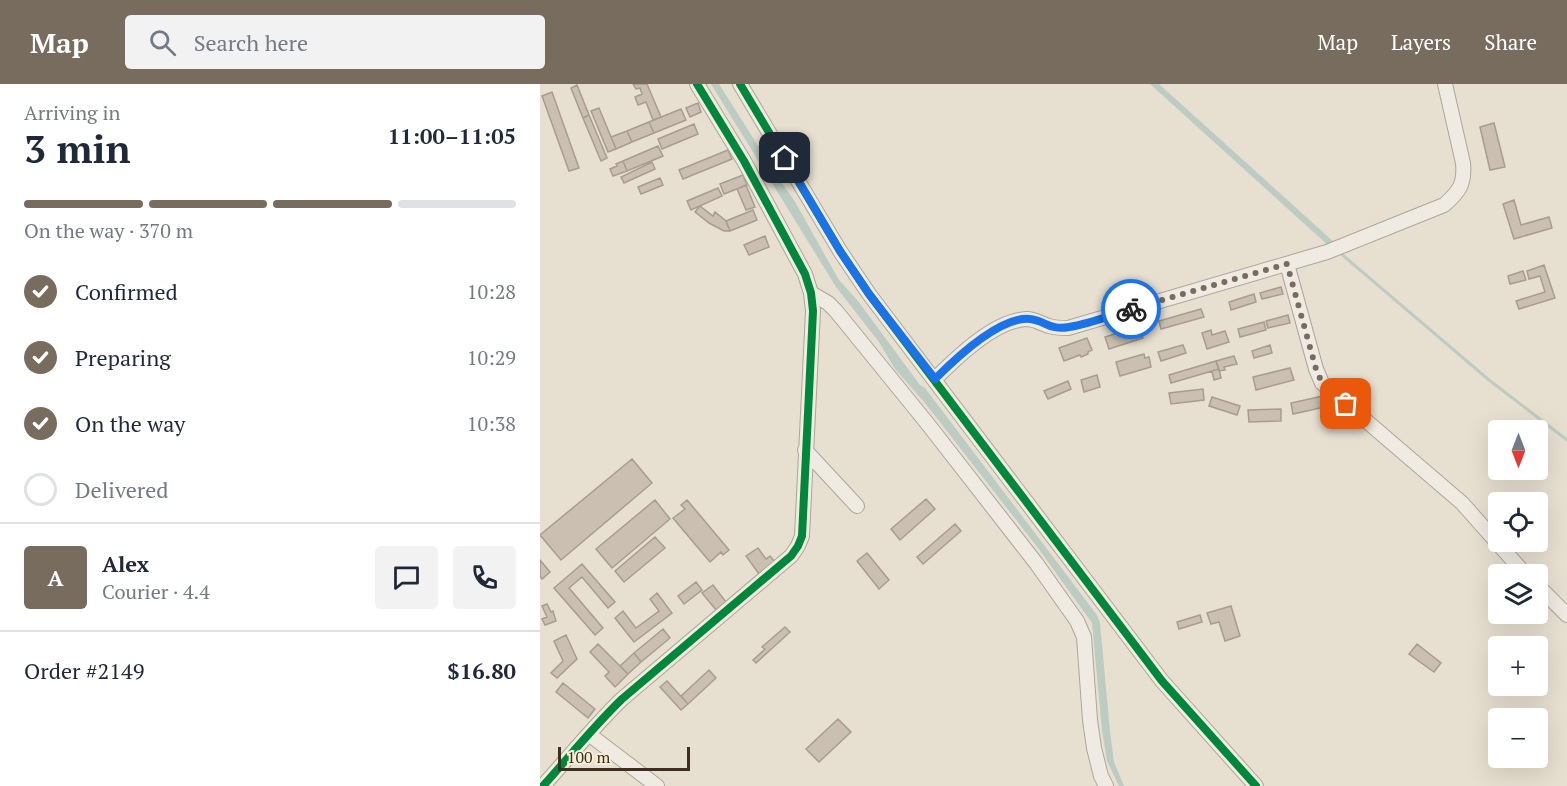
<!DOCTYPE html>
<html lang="en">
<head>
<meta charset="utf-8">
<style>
  :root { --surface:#fff; --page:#f2f2f3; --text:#1f2937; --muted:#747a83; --line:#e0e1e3; --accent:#786c5e }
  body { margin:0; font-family:"PT Serif",serif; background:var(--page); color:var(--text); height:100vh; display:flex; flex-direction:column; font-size:22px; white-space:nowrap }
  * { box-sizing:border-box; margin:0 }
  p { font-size:20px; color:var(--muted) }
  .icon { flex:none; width:33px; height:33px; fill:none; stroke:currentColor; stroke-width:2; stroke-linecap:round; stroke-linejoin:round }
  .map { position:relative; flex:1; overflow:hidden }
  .sheet { display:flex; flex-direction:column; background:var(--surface); width:540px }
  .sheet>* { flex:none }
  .needle { width:39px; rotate:180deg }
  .fabs { position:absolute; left:948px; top:336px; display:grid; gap:12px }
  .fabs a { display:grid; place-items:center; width:60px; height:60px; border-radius:6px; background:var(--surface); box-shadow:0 6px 24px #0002; font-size:30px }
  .scale { position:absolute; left:18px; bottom:15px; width:132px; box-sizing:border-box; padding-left:6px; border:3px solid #3d2e20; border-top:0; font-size:16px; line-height:21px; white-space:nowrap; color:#3d2e20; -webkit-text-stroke:4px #f7eed8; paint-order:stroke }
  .pin { position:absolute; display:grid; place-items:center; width:51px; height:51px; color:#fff; margin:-26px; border-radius:12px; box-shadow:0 3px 9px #0006 }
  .courier { position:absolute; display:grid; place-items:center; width:60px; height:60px; margin:-30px; border:4px solid #1a73e8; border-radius:50%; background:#fff; color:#222; box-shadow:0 2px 8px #0007 }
  .headline em { font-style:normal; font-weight:600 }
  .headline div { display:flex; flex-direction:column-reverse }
  .headline { display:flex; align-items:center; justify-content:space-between; height:102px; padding:0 24px }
  h1 { font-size:39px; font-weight:600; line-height:45px }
  .bar { display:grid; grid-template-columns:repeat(4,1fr); gap:9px 6px; align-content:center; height:72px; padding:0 24px }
  .bar i { height:8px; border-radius:4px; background:var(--line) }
  .bar .selected { background:var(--accent) }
  .bar p { grid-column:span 4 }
  .line { display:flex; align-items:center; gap:15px; padding:0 24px; border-top:2px solid var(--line) }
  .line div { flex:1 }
  .round { display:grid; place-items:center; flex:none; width:63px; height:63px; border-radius:6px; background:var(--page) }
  ol { padding:0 24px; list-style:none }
  li { display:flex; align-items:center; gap:18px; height:66px }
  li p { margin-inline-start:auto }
  li .icon { padding:6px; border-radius:50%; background:var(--accent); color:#fff; stroke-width:4 }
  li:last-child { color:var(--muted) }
  li i { width:33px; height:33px; border:3px solid var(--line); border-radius:50% }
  header { display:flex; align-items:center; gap:36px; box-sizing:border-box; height:84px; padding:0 30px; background:var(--accent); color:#fff }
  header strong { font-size:28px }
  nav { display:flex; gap:33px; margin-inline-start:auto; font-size:21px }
  .search { width:420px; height:54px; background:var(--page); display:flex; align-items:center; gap:15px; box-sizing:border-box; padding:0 21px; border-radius:6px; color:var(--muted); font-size:22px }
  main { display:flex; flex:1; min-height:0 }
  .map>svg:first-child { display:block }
  .water { fill:#bcccc2 }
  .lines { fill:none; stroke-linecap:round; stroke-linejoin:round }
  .stream { stroke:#bcccc2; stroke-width:3 }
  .building { fill:#cbbfb2; stroke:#a89c90; stroke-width:1.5 }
  .minor-casing { stroke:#ada599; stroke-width:16 }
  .minor { stroke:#efebe3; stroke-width:14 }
  .cycleway-casing { stroke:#f7eed8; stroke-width:11 }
  .cycleway { stroke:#00873e; stroke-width:8 }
  .done { stroke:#786c5e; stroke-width:6; stroke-dasharray:0 10.8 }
  .route { stroke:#1a73e8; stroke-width:8 }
</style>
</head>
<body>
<header>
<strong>Map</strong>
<div class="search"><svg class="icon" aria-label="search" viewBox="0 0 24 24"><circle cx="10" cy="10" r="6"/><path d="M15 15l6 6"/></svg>Search here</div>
<nav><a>Map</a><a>Layers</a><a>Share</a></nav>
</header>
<main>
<section class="sheet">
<div class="headline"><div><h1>3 min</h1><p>Arriving in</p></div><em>11:00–11:05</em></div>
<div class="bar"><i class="selected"></i><i class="selected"></i><i class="selected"></i><i></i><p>On the way · 370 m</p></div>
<ol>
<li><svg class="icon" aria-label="check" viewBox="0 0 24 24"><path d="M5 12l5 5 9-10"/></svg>Confirmed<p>10:28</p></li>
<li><svg class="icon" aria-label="check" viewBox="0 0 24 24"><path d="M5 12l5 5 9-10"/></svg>Preparing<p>10:29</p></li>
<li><svg class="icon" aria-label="check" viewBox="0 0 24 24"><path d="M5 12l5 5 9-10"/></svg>On the way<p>10:38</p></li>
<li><i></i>Delivered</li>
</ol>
<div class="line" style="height:108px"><b class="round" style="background:var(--accent);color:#fff">A</b><div><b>Alex</b><p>Courier · 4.4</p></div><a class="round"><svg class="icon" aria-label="chat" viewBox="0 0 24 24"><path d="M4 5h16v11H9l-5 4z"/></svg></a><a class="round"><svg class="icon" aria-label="phone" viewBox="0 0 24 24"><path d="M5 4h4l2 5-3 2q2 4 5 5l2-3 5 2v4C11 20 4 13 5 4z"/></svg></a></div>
<div class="line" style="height:78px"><div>Order #2149</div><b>$16.80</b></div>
</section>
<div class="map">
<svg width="1027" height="702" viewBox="0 0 1027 702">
  <rect width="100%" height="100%" fill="#e7e0d1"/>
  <path class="water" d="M171 0H179L217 60 226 73 231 84 254 116 299 196 318 217 380 301 385 304 557 531 560 539 570 647 574 678 584 702H579L567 677 562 646 552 539 498 464 385 319 355 285 339 258 296 203Z
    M610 0H619L795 159 791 164Z"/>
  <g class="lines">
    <path class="stream" d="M799 168 949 296 1027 356"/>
  </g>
  <path class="building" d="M93 0H107L121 33 113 36 106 18 98 21 95 13 102 10 100 4 96 5Z
    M37 1 49 31 43 34 31 4Z
    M12 8 39 84 29 87 2 12Z
    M158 19 161 28 150 33 146 24Z
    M59 24 76 65 68 68 51 27Z
    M141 25 146 36 114 49 109 38Z
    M49 31 67 74 61 77 43 34Z
    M109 38 114 49 92 58 87 47Z
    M954 39 965 83 950 86 940 43Z
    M154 40 158 50 122 65 118 55Z
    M87 47 92 58 76 65 71 53Z
    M118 62 123 72 87 87 83 77Z
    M188 66 192 75 143 95 139 86Z
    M83 77 87 87 73 92 70 85 77 82 76 80Z
    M112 78 115 85 84 99 81 93Z
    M203 91 207 101 184 110 180 100Z
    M120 94 123 101 101 110 98 103Z
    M206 101 215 123 206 126 197 105Z
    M178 104 182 112 151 126 147 117Z
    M974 116 981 141 1009 133 1012 144 974 155 963 120Z
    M160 122 173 132 175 128 186 137 190 147H184L169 139 155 128Z
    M213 126 217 136 190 147 186 137Z
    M225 152 229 163 209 171 204 161Z
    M1004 181 1015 214 979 225 976 217 1005 208 1000 192 989 195 987 187Z
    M983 187 986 196 970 200 968 192Z
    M741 203 743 210 722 215 720 209Z
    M714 210 716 218 691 226 689 218Z
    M661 225 664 233 621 245 619 237Z
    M748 231 750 239 728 244 726 237Z
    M724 238 726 246 700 253 698 245Z
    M599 242 603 254 569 265 565 253Z
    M671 246 672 251 685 247 689 258 667 265 662 249Z
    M547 254 552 266 548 268V270L541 273 540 271 524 277 519 264Z
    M643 261 646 269 621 277 618 268Z
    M730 261 732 269 714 274 712 267Z
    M604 270 605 274 609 273 611 283 580 292 576 278Z
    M694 272 697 280 684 283 685 286 679 287 676 277Z
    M676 277 679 285 631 299 629 291Z
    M750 284 754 296 716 306 713 293Z
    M679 285 681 294 674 296 672 287Z
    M557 291 560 303 544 308 541 296Z
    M528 297 531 305 508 315 504 307Z
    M663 305 664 316 631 320 629 309Z
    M783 312 785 323 753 330 751 319Z
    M672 313 700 322 697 331 669 322Z
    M741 325V337L709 338 708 326Z
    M92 375 112 399 21 476 0 451Z
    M386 415 395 425 360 456 351 445Z
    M115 416 130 435 72 484 56 465Z
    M147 416 189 466 183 471 181 468 170 478 133 434 145 425 141 421Z
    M415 440 421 447 383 480 377 473Z
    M115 453 125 464 84 498 75 487Z
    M218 464 226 475 230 472 235 478 219 490 206 472Z
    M327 469 349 496 339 505 317 477Z
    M0 476 10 488 2 495 0 492Z
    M42 480 75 518 68 524 42 493 29 504 63 544 55 551 14 504Z
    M156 498 162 506 144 520 138 512Z
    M173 501 186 518 176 526 162 509Z
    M117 509 132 529 94 558 75 534 83 527 96 544 119 527 110 515Z
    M7 520 11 528 13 527 16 537 5 541 2 535 7 533 2 522Z
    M691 522 700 552 685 557 679 538 671 540 667 529Z
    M660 531 662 538 639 545 637 538Z
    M245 543 250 548 216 579 213 576 225 565 222 563Z
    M123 545 130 554 101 578 94 569Z
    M26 551 37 575 17 594 11 589 23 577 14 557Z
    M58 560 88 590 75 603 65 592 69 588 50 568Z
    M877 560 901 579 894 588 869 570Z
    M94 569 101 578 88 590 80 582Z
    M169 586 176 594 148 620 141 612Z
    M127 597 148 620 141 626 120 603Z
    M23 599 55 625 48 634 16 608Z
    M298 635 311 648 279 678 266 665Z"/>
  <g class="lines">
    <g class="minor-casing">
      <path id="minor" d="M200 0 300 167 329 210 622 597 716 702
        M747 180 776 285 782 299 922 419 985 490
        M271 209 288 219 296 227 387 339 496 479 537 537 544 553 550 636 554 664 561 692 566 702
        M395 295C417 273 455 236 487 235 495 235 502 240 509 242 515 244 522 244 528 244L787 168 904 121C919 108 925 100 923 79L905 0
        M265 366 317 422
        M998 502 1027 531
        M50 651 117 702
        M3 702C29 673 54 642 82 615L251 472 258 462 262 452 273 227 271 209 265 190 204 77 157 0"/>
    </g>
    <use href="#minor" class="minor"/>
    <g class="cycleway-casing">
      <path id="cycleway" d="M200 0 300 167 329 210 622 597 716 702
        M3 702C29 673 54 642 82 615L251 472 258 462 262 452 273 227 271 209 265 190 204 77 157 0"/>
    </g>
    <use href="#cycleway" class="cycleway"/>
  </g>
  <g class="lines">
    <path class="done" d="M591 225 747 180 776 285 782 299 806 320"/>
    <path class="route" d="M245 74 300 167 329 210 395 295C415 275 460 232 490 235 504 236 510 247 529 243 550 240 571 231 591 225"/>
  </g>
</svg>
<div class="fabs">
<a><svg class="needle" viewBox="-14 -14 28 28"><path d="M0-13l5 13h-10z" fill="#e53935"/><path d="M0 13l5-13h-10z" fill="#747a83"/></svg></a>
<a><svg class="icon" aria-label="locate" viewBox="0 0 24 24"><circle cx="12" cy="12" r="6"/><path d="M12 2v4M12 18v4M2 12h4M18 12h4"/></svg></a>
<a><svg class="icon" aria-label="layers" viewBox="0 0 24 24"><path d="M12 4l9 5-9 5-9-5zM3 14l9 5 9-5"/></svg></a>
<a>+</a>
<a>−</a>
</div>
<div class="scale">100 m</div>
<div class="pin" style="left:806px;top:320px;background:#ea580c"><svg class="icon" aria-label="bag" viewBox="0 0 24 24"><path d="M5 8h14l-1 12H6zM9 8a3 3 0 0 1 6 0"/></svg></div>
<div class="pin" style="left:245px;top:74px;background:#1f2937"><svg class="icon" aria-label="home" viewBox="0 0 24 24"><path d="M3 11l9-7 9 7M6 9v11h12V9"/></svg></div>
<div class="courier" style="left:591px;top:225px"><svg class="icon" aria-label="bike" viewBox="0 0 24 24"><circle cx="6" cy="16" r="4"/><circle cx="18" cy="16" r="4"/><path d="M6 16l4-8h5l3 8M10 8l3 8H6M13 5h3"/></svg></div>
</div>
</main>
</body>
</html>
